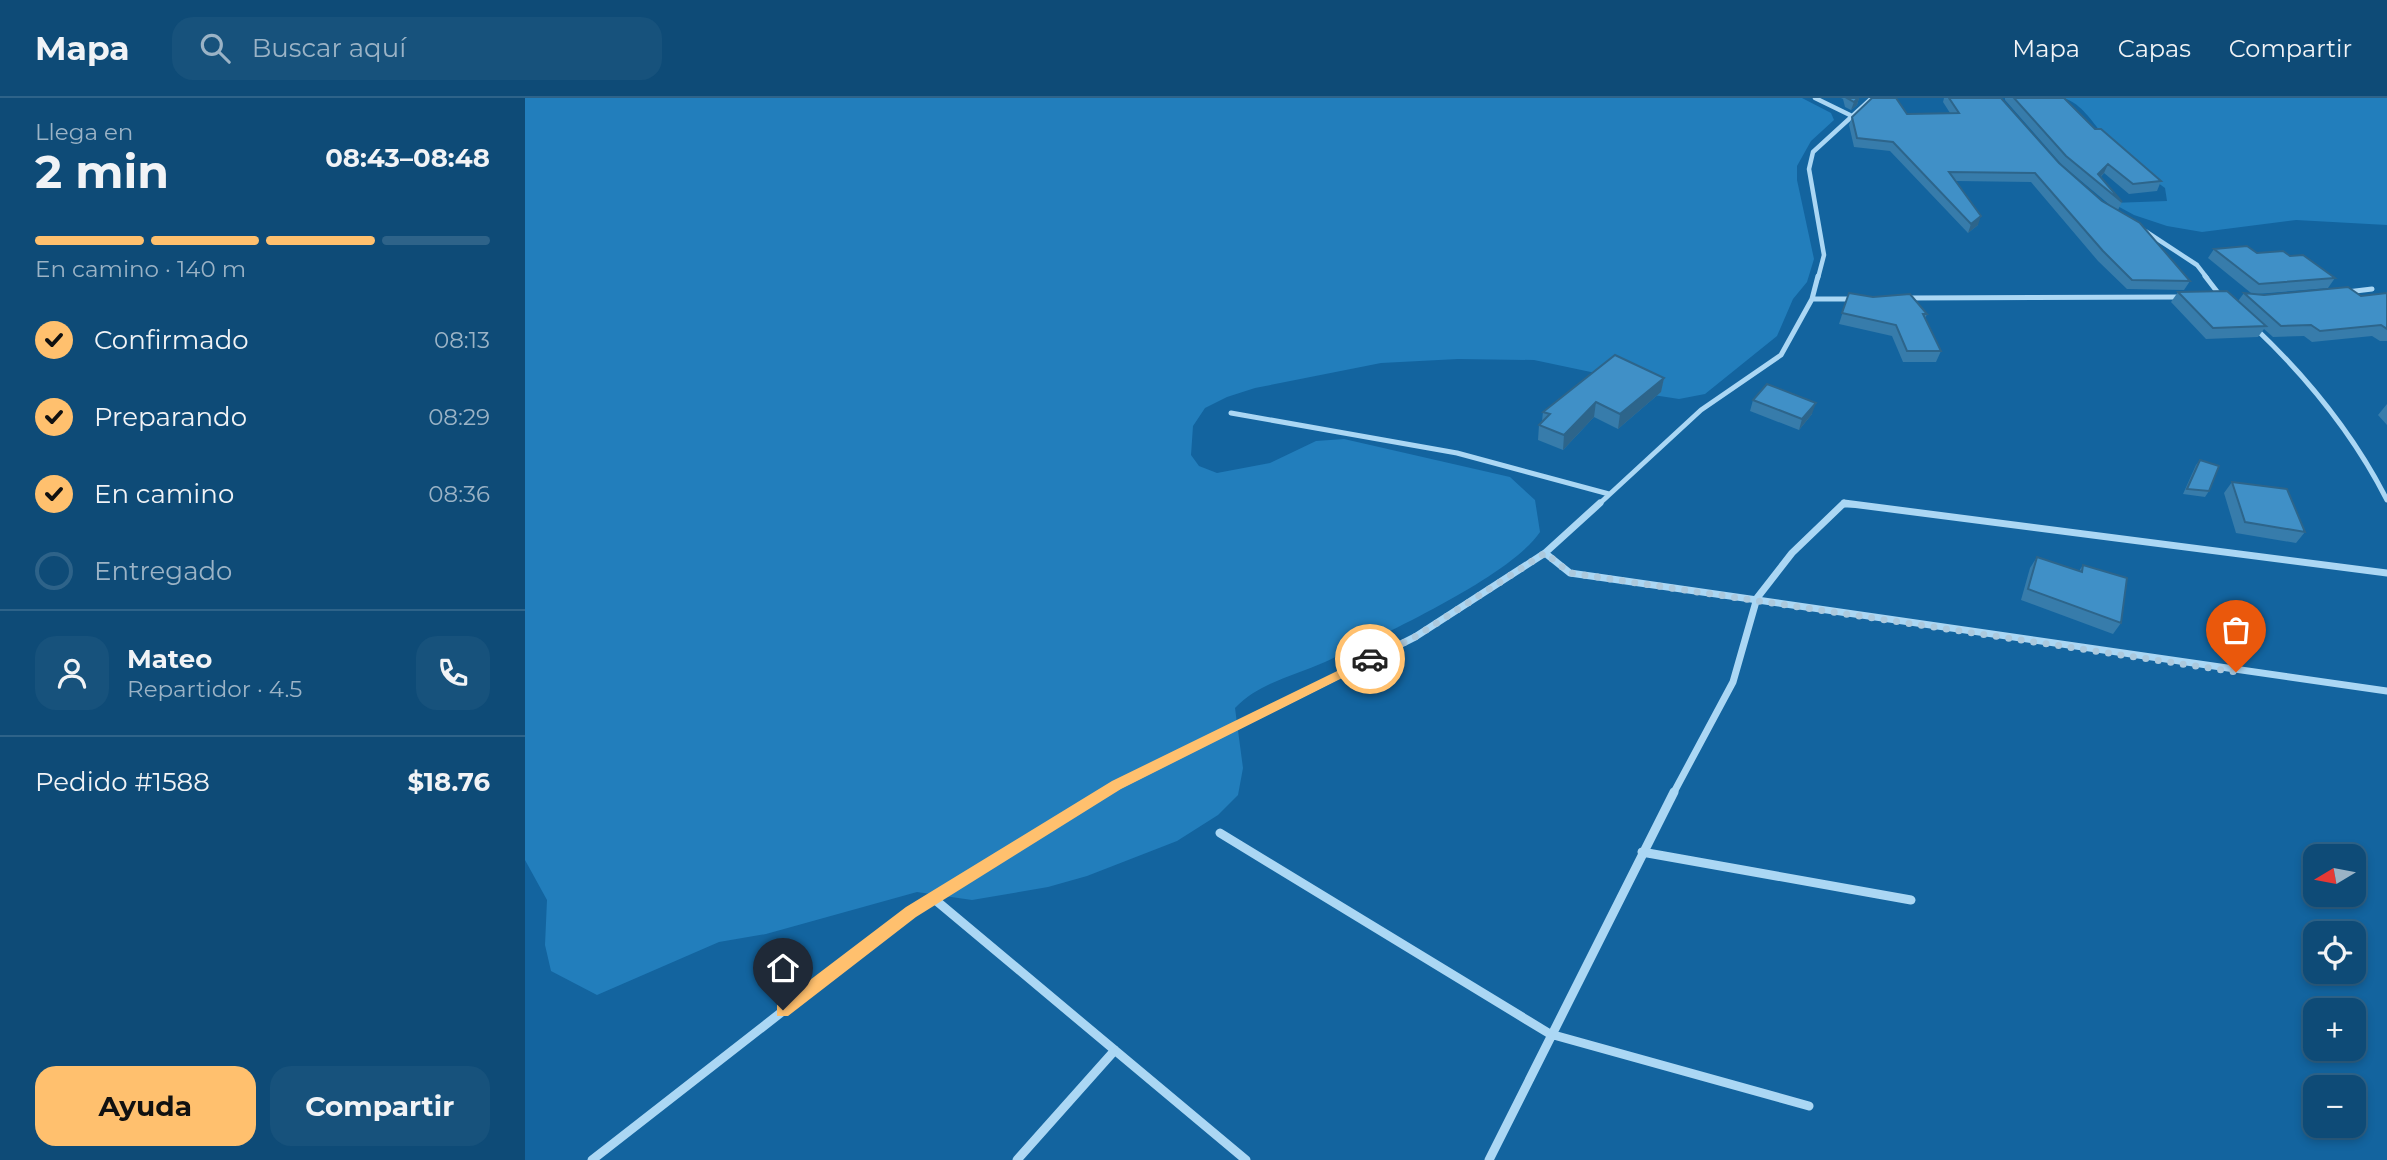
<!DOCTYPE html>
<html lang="es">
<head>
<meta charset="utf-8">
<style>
  :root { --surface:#0e4b77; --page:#17527c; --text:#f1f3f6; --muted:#9bb3c6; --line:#2e6389; --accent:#ffc06e }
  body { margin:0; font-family:Montserrat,sans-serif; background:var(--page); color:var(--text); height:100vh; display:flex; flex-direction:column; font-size:26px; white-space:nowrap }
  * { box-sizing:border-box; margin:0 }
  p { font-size:23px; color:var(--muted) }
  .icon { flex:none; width:38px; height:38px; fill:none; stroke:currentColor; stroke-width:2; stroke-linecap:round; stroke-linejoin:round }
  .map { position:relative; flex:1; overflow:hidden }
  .details { display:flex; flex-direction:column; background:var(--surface); width:525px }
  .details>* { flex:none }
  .needle { width:46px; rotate:260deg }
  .buttons { position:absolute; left:1778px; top:746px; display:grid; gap:14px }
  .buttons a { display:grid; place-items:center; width:63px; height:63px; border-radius:14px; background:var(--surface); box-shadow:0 4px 10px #0003,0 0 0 2px var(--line); font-size:35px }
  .pin { position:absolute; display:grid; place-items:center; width:60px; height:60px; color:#fff; margin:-72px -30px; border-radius:50% 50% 50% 0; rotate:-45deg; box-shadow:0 0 7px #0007 }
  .pin .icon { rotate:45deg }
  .courier { position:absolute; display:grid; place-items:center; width:70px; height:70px; margin:-35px; border:5px solid #ffc06e; border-radius:50%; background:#fff; color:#222; box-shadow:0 2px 9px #0007 }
  .head em { font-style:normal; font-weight:700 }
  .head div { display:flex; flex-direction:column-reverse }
  .head { display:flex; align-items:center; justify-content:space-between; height:119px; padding:0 35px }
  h1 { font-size:46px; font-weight:700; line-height:52px }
  .bar { display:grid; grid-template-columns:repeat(4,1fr); gap:10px 7px; align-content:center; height:84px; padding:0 35px }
  .bar i { height:9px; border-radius:5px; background:var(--line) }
  .bar .selected { background:var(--accent) }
  .bar p { grid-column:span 4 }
  .line { display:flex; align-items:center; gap:18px; padding:0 35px; border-top:2px solid var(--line) }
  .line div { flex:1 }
  .round { display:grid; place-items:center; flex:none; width:74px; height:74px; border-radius:21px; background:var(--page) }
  ol { padding:0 35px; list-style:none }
  li { display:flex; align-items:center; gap:21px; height:77px }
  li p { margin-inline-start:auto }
  li .icon { padding:7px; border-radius:50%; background:var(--accent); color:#111; stroke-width:4 }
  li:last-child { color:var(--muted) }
  li i { width:38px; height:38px; border:4px solid var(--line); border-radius:50% }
  .cta { display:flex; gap:14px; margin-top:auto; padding:14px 35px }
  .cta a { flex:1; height:80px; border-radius:21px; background:var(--accent); color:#111; font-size:28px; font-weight:700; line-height:80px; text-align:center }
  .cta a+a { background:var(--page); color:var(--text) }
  header { display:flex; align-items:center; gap:42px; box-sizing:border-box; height:98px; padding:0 35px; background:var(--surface); border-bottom:2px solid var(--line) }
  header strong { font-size:33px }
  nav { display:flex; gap:38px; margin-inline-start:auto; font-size:24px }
  .search { width:490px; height:63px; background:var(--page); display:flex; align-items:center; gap:18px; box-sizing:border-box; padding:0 24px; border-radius:21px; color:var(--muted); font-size:26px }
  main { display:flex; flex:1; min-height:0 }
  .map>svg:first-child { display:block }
  .green { fill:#227ebc }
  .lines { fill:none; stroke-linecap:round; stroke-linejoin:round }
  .minor-far3 { stroke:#abd7f4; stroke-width:4.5 }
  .minor-far2 { stroke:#abd7f4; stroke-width:5 }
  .minor-far1 { stroke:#abd7f4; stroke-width:7 }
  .minor { stroke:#abd7f4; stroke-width:9 }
  .wall { fill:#377cab }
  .shaded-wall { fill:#2d658b }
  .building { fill:#4090c7; stroke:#2d658b; stroke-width:2 }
  .route { fill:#ffc06e }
  .done { stroke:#acc9dd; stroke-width:7; stroke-dasharray:0 12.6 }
</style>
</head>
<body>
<header>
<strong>Mapa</strong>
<div class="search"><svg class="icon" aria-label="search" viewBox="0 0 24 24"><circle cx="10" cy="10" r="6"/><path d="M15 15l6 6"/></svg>Buscar aquí</div>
<nav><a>Mapa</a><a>Capas</a><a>Compartir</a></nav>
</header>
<main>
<section class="details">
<div class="head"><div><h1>2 min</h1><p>Llega en</p></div><em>08:43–08:48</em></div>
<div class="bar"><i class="selected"></i><i class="selected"></i><i class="selected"></i><i></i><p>En camino · 140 m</p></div>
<ol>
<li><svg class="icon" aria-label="check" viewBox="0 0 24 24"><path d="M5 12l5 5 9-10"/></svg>Confirmado<p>08:13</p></li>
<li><svg class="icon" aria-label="check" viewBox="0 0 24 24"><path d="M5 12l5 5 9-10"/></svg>Preparando<p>08:29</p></li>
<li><svg class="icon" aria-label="check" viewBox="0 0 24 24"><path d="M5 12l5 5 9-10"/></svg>En camino<p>08:36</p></li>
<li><i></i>Entregado</li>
</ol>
<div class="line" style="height:126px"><a class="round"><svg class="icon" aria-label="person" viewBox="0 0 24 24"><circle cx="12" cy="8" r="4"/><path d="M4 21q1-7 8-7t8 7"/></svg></a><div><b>Mateo</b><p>Repartidor · 4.5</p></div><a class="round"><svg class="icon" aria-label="phone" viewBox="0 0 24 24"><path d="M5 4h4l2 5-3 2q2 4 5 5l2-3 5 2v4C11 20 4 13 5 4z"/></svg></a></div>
<div class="line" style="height:91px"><div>Pedido #1588</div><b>$18.76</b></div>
<div class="cta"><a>Ayuda</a><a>Compartir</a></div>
</section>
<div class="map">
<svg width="1862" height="1062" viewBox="0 0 1862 1062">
  <rect width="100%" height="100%" fill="#13649f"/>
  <path class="green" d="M0 0H1277L1306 15 1309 22 1286 43 1272 68V82L1289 161 1282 184 1268 201 1252 238 1180 296 1154 301 1128 297 1080 277 1009 262 933 261 856 265 730 290 702 299 680 310 668 328 666 357 674 368 692 375 745 365 791 343 819 341 985 379 1010 402 1015 434C985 479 853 539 800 564 768 578 734 585 710 610L718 670 713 697 693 717 652 743 562 778 523 789 447 802 392 794 241 836 194 844 72 897 26 873 20 847 22 802 0 762Z
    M1539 0H1862V127L1771 122 1677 134 1642 128 1609 117 1587 105 1642 103 1640 90C1618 74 1597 57 1578 36 1565 22 1558 7 1539 0Z"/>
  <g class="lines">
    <path class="minor-far3" d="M1290 0 1327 18
      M1617 131 1672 167 1682 180
      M1293 180 1299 157 1284 71 1288 54 1347 0"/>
    <path class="minor-far2" d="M1680 178 1697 200
      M1822 194 1847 191
      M1382 200 1657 199
      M1287 201H1331
      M1729 229C1783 280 1828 335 1862 402
      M706 315 932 355 1084 396
      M1073 407 1176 312 1256 257 1287 201 1293 178
      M1317 407H1333"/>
    <path class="minor-far1" d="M1319 405 1862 475
      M1020 455 1045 475 1862 593
      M577 696 890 539 1020 455 1075 405
      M1148 696 1208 584 1232 500 1267 455 1319 405"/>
    <path class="minor" d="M695 735 1025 936 1284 1008
      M1117 754 1386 802
      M408 800 721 1062
      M67 1062 385 814 580 694
      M492 1062 590 952
      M964 1062 1149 694"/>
  </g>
  <path class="wall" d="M1316 0H1334L1332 7 1326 12 1320 9 1318 1Z
    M1419 0H1424L1534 65 1577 103 1586 108 1537 67 1480 2V0H1539L1570 31 1636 83 1632 93 1604 96 1579 75 1576 79 1597 104 1593 112 1665 183 1659 192 1602 191 1573 163 1506 84 1431 83 1453 127 1443 135 1365 53 1329 49 1324 27 1327 19 1425 15 1418 4Z
    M1689 151 1765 158 1810 180 1803 190 1732 196 1836 198 1862 195V243H1855L1847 238 1787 244 1779 238 1748 239 1739 231 1733 239 1681 241 1646 204 1653 194 1713 203 1719 195H1726L1683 160Z
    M1324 195 1402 216 1400 221 1416 253 1411 264H1378L1367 238 1314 226Z
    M1139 280 1136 294 1093 331 1069 319 1038 352 1013 342 1014 327 1017 323 1018 314Z
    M1228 302 1287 316 1274 332 1225 313Z
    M1862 306V327L1853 317Z
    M1675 362 1684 393 1680 399 1658 396 1671 367Z
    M1707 384 1780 434 1771 445 1711 435 1699 395Z
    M1512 459 1554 473 1558 467 1596 525 1588 536 1496 502 1505 470Z"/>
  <path class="shaded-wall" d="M1325 0H1334L1332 7 1326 12 1329 4Z
    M1583 66 1579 75 1571 83 1573 76Z
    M1456 118 1453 127 1443 135 1446 126Z
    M1139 280 1136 294 1093 331 1095 316Z
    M1071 304 1069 319 1038 352 1039 337Z
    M1291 305 1287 316 1274 332 1277 321Z"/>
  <path class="building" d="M1322 0H1333L1329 4Z
    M1347 0H1371L1382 16 1434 15 1424 0H1476L1534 65 1577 103 1615 125 1665 183 1607 182 1578 153 1510 75 1424 74 1456 118 1446 126 1368 44 1332 40 1327 19Z
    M1489 0H1539L1570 31H1576L1636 83 1608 86 1583 66 1573 76 1597 104 1541 58Z
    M1722 148 1732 155 1758 153 1765 158 1778 157 1810 180 1734 186 1689 151Z
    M1823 189 1836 198 1862 195V231L1856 227 1795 233 1786 227 1756 228 1719 195 1739 197Z
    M1702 193 1741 228 1688 230 1653 194Z
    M1324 195 1348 199 1385 196 1402 216H1398L1416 253H1382L1371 227 1317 215Z
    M1090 257 1139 280 1095 316 1071 304 1039 337 1014 327 1025 316 1018 314Z
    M1242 286 1291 305 1277 321 1228 302Z
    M1675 362 1694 368 1684 393 1662 391Z
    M1707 384 1762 391 1780 434 1720 424Z
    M1512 459 1557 474 1558 467 1602 480 1596 525 1503 491Z"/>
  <path class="route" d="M845 557 851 561 849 564 596 691 391 819 263 918H252V907L381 809 587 683Z"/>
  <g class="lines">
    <path class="done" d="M845 561 890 539 1020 455 1045 475 1711 574"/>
  </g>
</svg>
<div class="buttons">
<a><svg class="needle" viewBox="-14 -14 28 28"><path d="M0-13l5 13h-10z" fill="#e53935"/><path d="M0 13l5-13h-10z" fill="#9bb3c6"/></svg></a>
<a><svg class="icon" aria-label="locate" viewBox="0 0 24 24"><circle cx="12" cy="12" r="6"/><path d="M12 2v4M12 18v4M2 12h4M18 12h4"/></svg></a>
<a>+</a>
<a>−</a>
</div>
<div class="pin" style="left:1711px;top:574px;background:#ea580c"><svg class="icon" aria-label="bag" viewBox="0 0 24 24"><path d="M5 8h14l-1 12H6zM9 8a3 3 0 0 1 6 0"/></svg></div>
<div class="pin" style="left:258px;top:912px;background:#1f2937"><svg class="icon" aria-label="home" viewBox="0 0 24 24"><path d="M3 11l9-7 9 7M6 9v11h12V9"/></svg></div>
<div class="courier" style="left:845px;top:561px"><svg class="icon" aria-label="car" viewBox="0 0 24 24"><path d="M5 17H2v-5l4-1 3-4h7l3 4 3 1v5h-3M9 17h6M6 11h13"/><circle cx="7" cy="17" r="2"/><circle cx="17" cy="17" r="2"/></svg></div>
</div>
</main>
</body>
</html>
